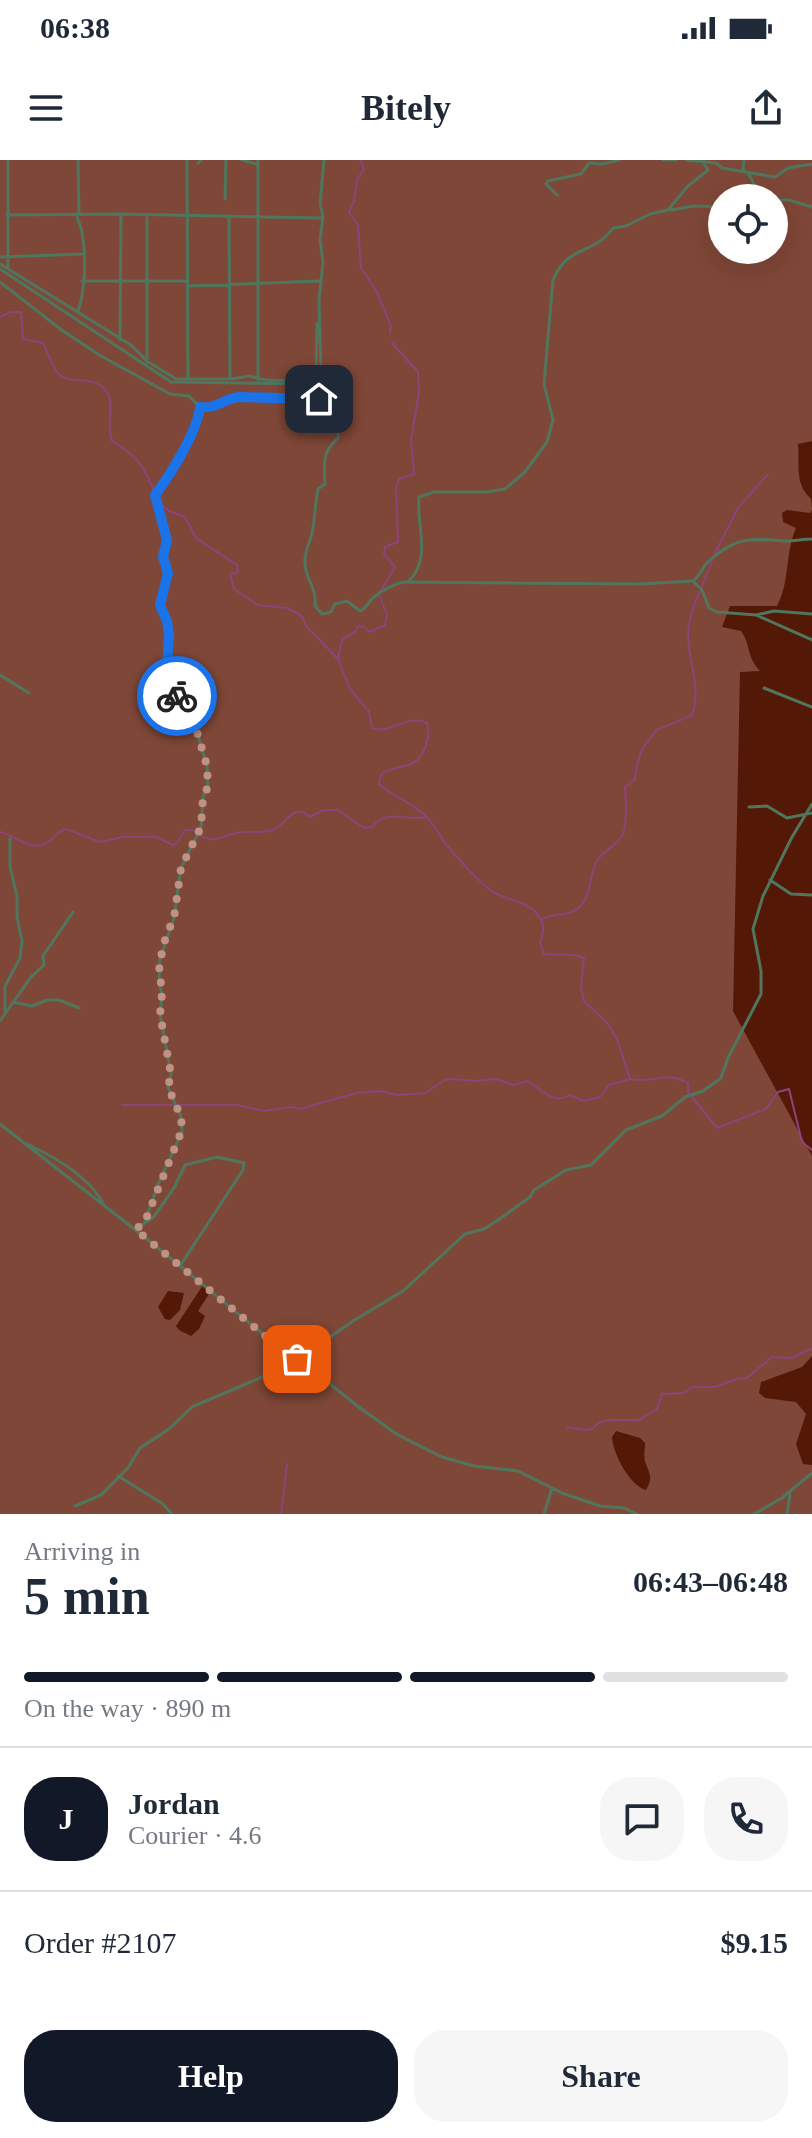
<!DOCTYPE html>
<html lang="en">
<head>
<meta charset="utf-8">
<style>
  :root { --surface:#fff; --page:#f6f6f7; --text:#1f2937; --muted:#747a83; --line:#e0e1e3; --accent:#111827 }
  body { margin:0; font-family:"Times New Roman",serif; background:var(--page); color:var(--text); height:100vh; display:flex; flex-direction:column; font-size:30px; white-space:nowrap }
  * { box-sizing:border-box; margin:0 }
  p { font-size:26px; color:var(--muted) }
  .icon { flex:none; width:44px; height:44px; fill:none; stroke:currentColor; stroke-width:2; stroke-linecap:round; stroke-linejoin:round }
  .map { position:relative; height:1354px; overflow:hidden }
  .panel { display:flex; flex-direction:column; background:var(--surface); flex:1 }
  .panel>* { flex:none }
  .controls { position:absolute; left:708px; top:24px; display:grid; gap:16px }
  .controls a { display:grid; place-items:center; width:80px; height:80px; border-radius:50%; background:var(--surface); box-shadow:0 8px 32px #0002; font-size:40px }
  .pin { position:absolute; display:grid; place-items:center; width:68px; height:68px; color:#fff; margin:-34px; border-radius:16px; box-shadow:0 4px 12px #0006 }
  .courier { position:absolute; display:grid; place-items:center; width:80px; height:80px; margin:-40px; border:6px solid #1a73e8; border-radius:50%; background:#fff; color:#222; box-shadow:0 2px 10px #0007 }
  .head em { font-style:normal; font-weight:800 }
  .head div { display:flex; flex-direction:column-reverse }
  .head { display:flex; align-items:center; justify-content:space-between; height:136px; padding:0 24px }
  h1 { font-size:52px; font-weight:800; line-height:60px }
  .bar { display:grid; grid-template-columns:repeat(4,1fr); gap:12px 8px; align-content:center; height:96px; padding:0 24px }
  .bar i { height:10px; border-radius:6px; background:var(--line) }
  .bar .current { background:var(--accent) }
  .bar p { grid-column:span 4 }
  .line { display:flex; align-items:center; gap:20px; padding:0 24px; border-top:2px solid var(--line) }
  .line div { flex:1 }
  .round { display:grid; place-items:center; flex:none; width:84px; height:84px; border-radius:32px; background:var(--page) }
  .button { display:flex; gap:16px; margin-top:auto; padding:16px 24px }
  .button a { flex:1; height:92px; border-radius:32px; background:var(--accent); color:#fff; font-size:32px; font-weight:800; line-height:92px; text-align:center }
  .button a+a { background:var(--page); color:var(--text) }
  .status { display:flex; justify-content:space-between; align-items:center; height:56px; padding:0 40px; background:var(--surface); direction:ltr }
  .status svg { height:22px; fill:currentColor }
  header { display:flex; justify-content:space-between; align-items:center; height:104px; padding:0 24px; background:var(--surface); font-size:36px; font-weight:800 }
  .map>svg:first-child { display:block }
  .green { fill:#7f4737; fill-rule:evenodd }
  .lines { fill:none; stroke-linecap:round; stroke-linejoin:round }
  .stream { stroke:#8e437d; stroke-width:2 }
  .minor { stroke:#50765e; stroke-width:3 }
  .done { stroke:#c09284; stroke-width:8; stroke-dasharray:0 14.4 }
  .route { stroke:#1a73e8; stroke-width:10 }
</style>
</head>
<body>
<div class="status"><b>06:38</b><svg viewBox="0 0 49 12"><path d="M0 12V9h3v3zM5 12V6h3v6zM10 12V3h3v9zM15 12V0h3v12zM26 1h20v11H26zM47 4h2v5h-2z"/></svg></div>
<header><svg class="icon" aria-label="menu" viewBox="0 0 24 24"><path d="M4 6h16M4 12h16M4 18h16"/></svg>Bitely<svg class="icon" aria-label="share" viewBox="0 0 24 24"><path d="M12 15V3M7 8l5-5 5 5M5 13v7h14v-7"/></svg></header>
<div class="map">
<svg width="812" height="1354" viewBox="0 0 812 1354">
  <rect width="100%" height="100%" fill="#541806"/>
  <path class="green" d="M0 0H812V281L798 284C800 306 794 323 811 339L812 350 810 353 787 350 782 353 783 362 796 368C785 393 790 422 777 446H730L722 467 741 471C752 487 745 494 760 511L740 512 733 851 812 996V1196L802 1207 761 1222 759 1233 765 1238 796 1242 806 1254 796 1284 803 1304 812 1305V1354H0ZM722 38H774V90H722ZM203 1125 209 1134 198 1151 205 1156 199 1169 191 1176 179 1170 176 1166ZM168 1131 184 1133 180 1150 170 1160 165 1159 158 1147ZM616 1271 640 1278 645 1283C645 1289 643 1299 646 1304 650 1315 653 1318 646 1330 630 1326 613 1294 612 1277Z"/>
  <g class="lines">
    <path class="stream" d="M360 0 364 9 357 20 354 41 349 52 358 65 361 108 377 132 391 166 390 173
      M0 157 11 152H21L23 179 43 183C48 192 52 209 61 216 71 224 94 214 107 232 115 245 106 265 112 281 136 295 146 308 155 334
      M159 343 169 351 185 357 196 378 237 405 238 412 230 414 234 429 258 445 287 448 302 456 306 466 338 499 350 529 369 552 372 568C392 575 406 553 427 563 431 576 425 598 411 604 403 608 392 607 384 612 379 616 380 619 379 624 390 635 411 642 425 655 436 666 441 679 450 689 459 700 479 721 489 729 503 741 526 739 537 754 545 763 544 771 540 782L544 794C558 796 572 792 584 798L581 827 584 841 607 863 617 879 630 919C654 924 665 910 688 923V932L717 968 766 949 778 932 789 929 802 982 812 990
      M714 395 738 348 768 314
      M338 498 342 479 355 472 358 466 365 467 369 472 385 465 387 455 379 434 395 407 384 394 385 387 398 382 396 328 399 319 414 314 411 280 419 232 418 212 392 183
      M0 672C14 675 31 691 45 684 54 680 56 671 66 669L100 682 123 677H156L173 685 177 683 185 670H192C217 689 220 673 244 672 255 671 265 674 275 669 288 662 293 642 310 657L323 650H338L364 668 372 667C385 649 405 661 426 657
      M541 760C552 752 567 757 577 749 594 736 587 714 599 698 606 688 621 684 624 671 627 658 626 640 625 627L635 619C637 608 637 597 644 586 648 580 653 577 656 570 664 568 683 559 692 555 702 529 688 501 688 474 689 449 704 424 712 401
      M122 945H237L264 951 292 947 300 949 356 933 380 931 398 935 425 933 445 920 452 919 477 921 495 919 514 925 528 921C541 930 554 945 570 935L583 941 600 937 609 925 630 919
      M567 1267 586 1270 592 1269 600 1262 610 1260H639L657 1249 662 1234 684 1233 692 1227H715L736 1219 747 1218 772 1197 792 1198 812 1188
      M281 1354 287 1304"/>
    <path class="minor" d="M8 0V108
      M78 0 79 54
      M187 0 188 219
      M242 0 257 4
      M663 0H676
      M686 0 716 3 722 8 775 17 788 8 812 4
      M744 0 743 9 750 16 761 38
      M198 3 201 0
      M557 35 546 24 548 21 581 14 589 3 603 4 619 0
      M225 39 226 0
      M774 40H789L812 47
      M671 50 694 46 722 47
      M77 54C77 62 81 64 82 72 86 96 86 128 78 151
      M7 55 121 54 321 58
      M229 57 230 219
      M0 97 84 94
      M0 104 131 185 147 201 176 219H232L249 216 266 220 310 221 316 215 317 163
      M0 109 171 222 317 224 321 216 319 140 323 102 320 79 323 56 320 44 324 0
      M82 121H187
      M0 122 63 171 101 196 170 234 189 236 200 247C218 249 222 239 239 237L322 239C339 248 339 260 338 278 322 292 324 303 325 324L318 329C315 343 315 359 312 373 310 384 304 390 305 403 305 419 317 427 315 446L322 454 331 452 335 444 347 441 360 451C368 447 368 442 374 437 382 430 395 424 404 422L640 424 693 421 702 430 709 448 717 452 756 455 774 451 812 454
      M188 126 319 121
      M120 180 121 55
      M147 202V57
      M258 220V0
      M409 421C432 398 416 365 419 337L434 332H487L505 329 525 312 547 282 553 260 544 224 553 120C568 84 593 96 613 68L626 66 650 54 668 50 688 26 708 10 701 0
      M693 421C701 415 702 407 709 401 738 375 750 379 786 381 795 381 803 379 812 379
      M756 455 812 480
      M0 515 29 533
      M764 528 812 547
      M749 647 767 646 787 658 812 653
      M770 720 791 734 812 735
      M13 842 32 846 47 840H59L79 848
      M5 853V826L20 798 22 781 17 757V736L10 707V679
      M0 861 31 817 44 805 43 796 73 752
      M0 964 147 1079 275 1184 305 1204 360 1248 398 1275 442 1297 474 1306 518 1311 562 1333 600 1346 624 1348 637 1354
      M27 984C55 997 90 1017 104 1045
      M144 1064 159 1022 182 972 181 957 168 927 171 914 160 854 162 834 159 822 160 799 174 758 181 708 201 667 203 637 208 627 207 606 195 565 178 538 167 509 169 475 160 445 168 413 163 397 167 380 155 335 169 319 181 291 197 267 200 247
      M135 1069 153 1058 174 1028 185 1005 217 997 244 1003 243 1010 180 1106
      M118 1316 163 1344 172 1354
      M75 1346 101 1335 128 1308 140 1288 169 1269 192 1247 290 1205 353 1161 403 1131 465 1074 484 1069 501 1058 530 1037 534 1030 566 1010 591 1005 626 970 662 956 685 937 703 931 721 918 728 898 761 834V811L753 769 763 736 792 677 812 644
      M544 1354 552 1328
      M754 1354 782 1338 812 1313
      M787 1354 790 1334"/>
  </g>
  <g class="lines">
    <path class="done" d="M177 536 195 565 207 606 208 627 203 637 201 667 181 708 174 758 166 776 159 805 162 834 160 854 171 914 168 927 181 957 182 970 144 1064 135 1069 275 1184 297 1199"/>
    <path class="route" d="M177 536 167 507 169 475 167 461 160 445 168 413 163 397 167 380 155 335C171 314 197 272 200 247 218 249 222 239 239 237L319 239"/>
  </g>
</svg>
<div class="controls">
<a><svg class="icon" aria-label="locate" viewBox="0 0 24 24"><circle cx="12" cy="12" r="6"/><path d="M12 2v4M12 18v4M2 12h4M18 12h4"/></svg></a>
</div>
<div class="pin" style="left:297px;top:1199px;background:#ea580c"><svg class="icon" aria-label="bag" viewBox="0 0 24 24"><path d="M5 8h14l-1 12H6zM9 8a3 3 0 0 1 6 0"/></svg></div>
<div class="pin" style="left:319px;top:239px;background:#1f2937"><svg class="icon" aria-label="home" viewBox="0 0 24 24"><path d="M3 11l9-7 9 7M6 9v11h12V9"/></svg></div>
<div class="courier" style="left:177px;top:536px"><svg class="icon" aria-label="bike" viewBox="0 0 24 24"><circle cx="6" cy="16" r="4"/><circle cx="18" cy="16" r="4"/><path d="M6 16l4-8h5l3 8M10 8l3 8H6M13 5h3"/></svg></div>
</div>
<section class="panel">
<div class="head"><div><h1>5 min</h1><p>Arriving in</p></div><em>06:43–06:48</em></div>
<div class="bar"><i class="current"></i><i class="current"></i><i class="current"></i><i></i><p>On the way · 890 m</p></div>
<div class="line" style="height:144px"><b class="round" style="background:var(--accent);color:#fff">J</b><div><b>Jordan</b><p>Courier · 4.6</p></div><a class="round"><svg class="icon" aria-label="chat" viewBox="0 0 24 24"><path d="M4 5h16v11H9l-5 4z"/></svg></a><a class="round"><svg class="icon" aria-label="phone" viewBox="0 0 24 24"><path d="M5 4h4l2 5-3 2q2 4 5 5l2-3 5 2v4C11 20 4 13 5 4z"/></svg></a></div>
<div class="line" style="height:104px"><div>Order #2107</div><b>$9.15</b></div>
<div class="button"><a>Help</a><a>Share</a></div>
</section>
</body>
</html>
